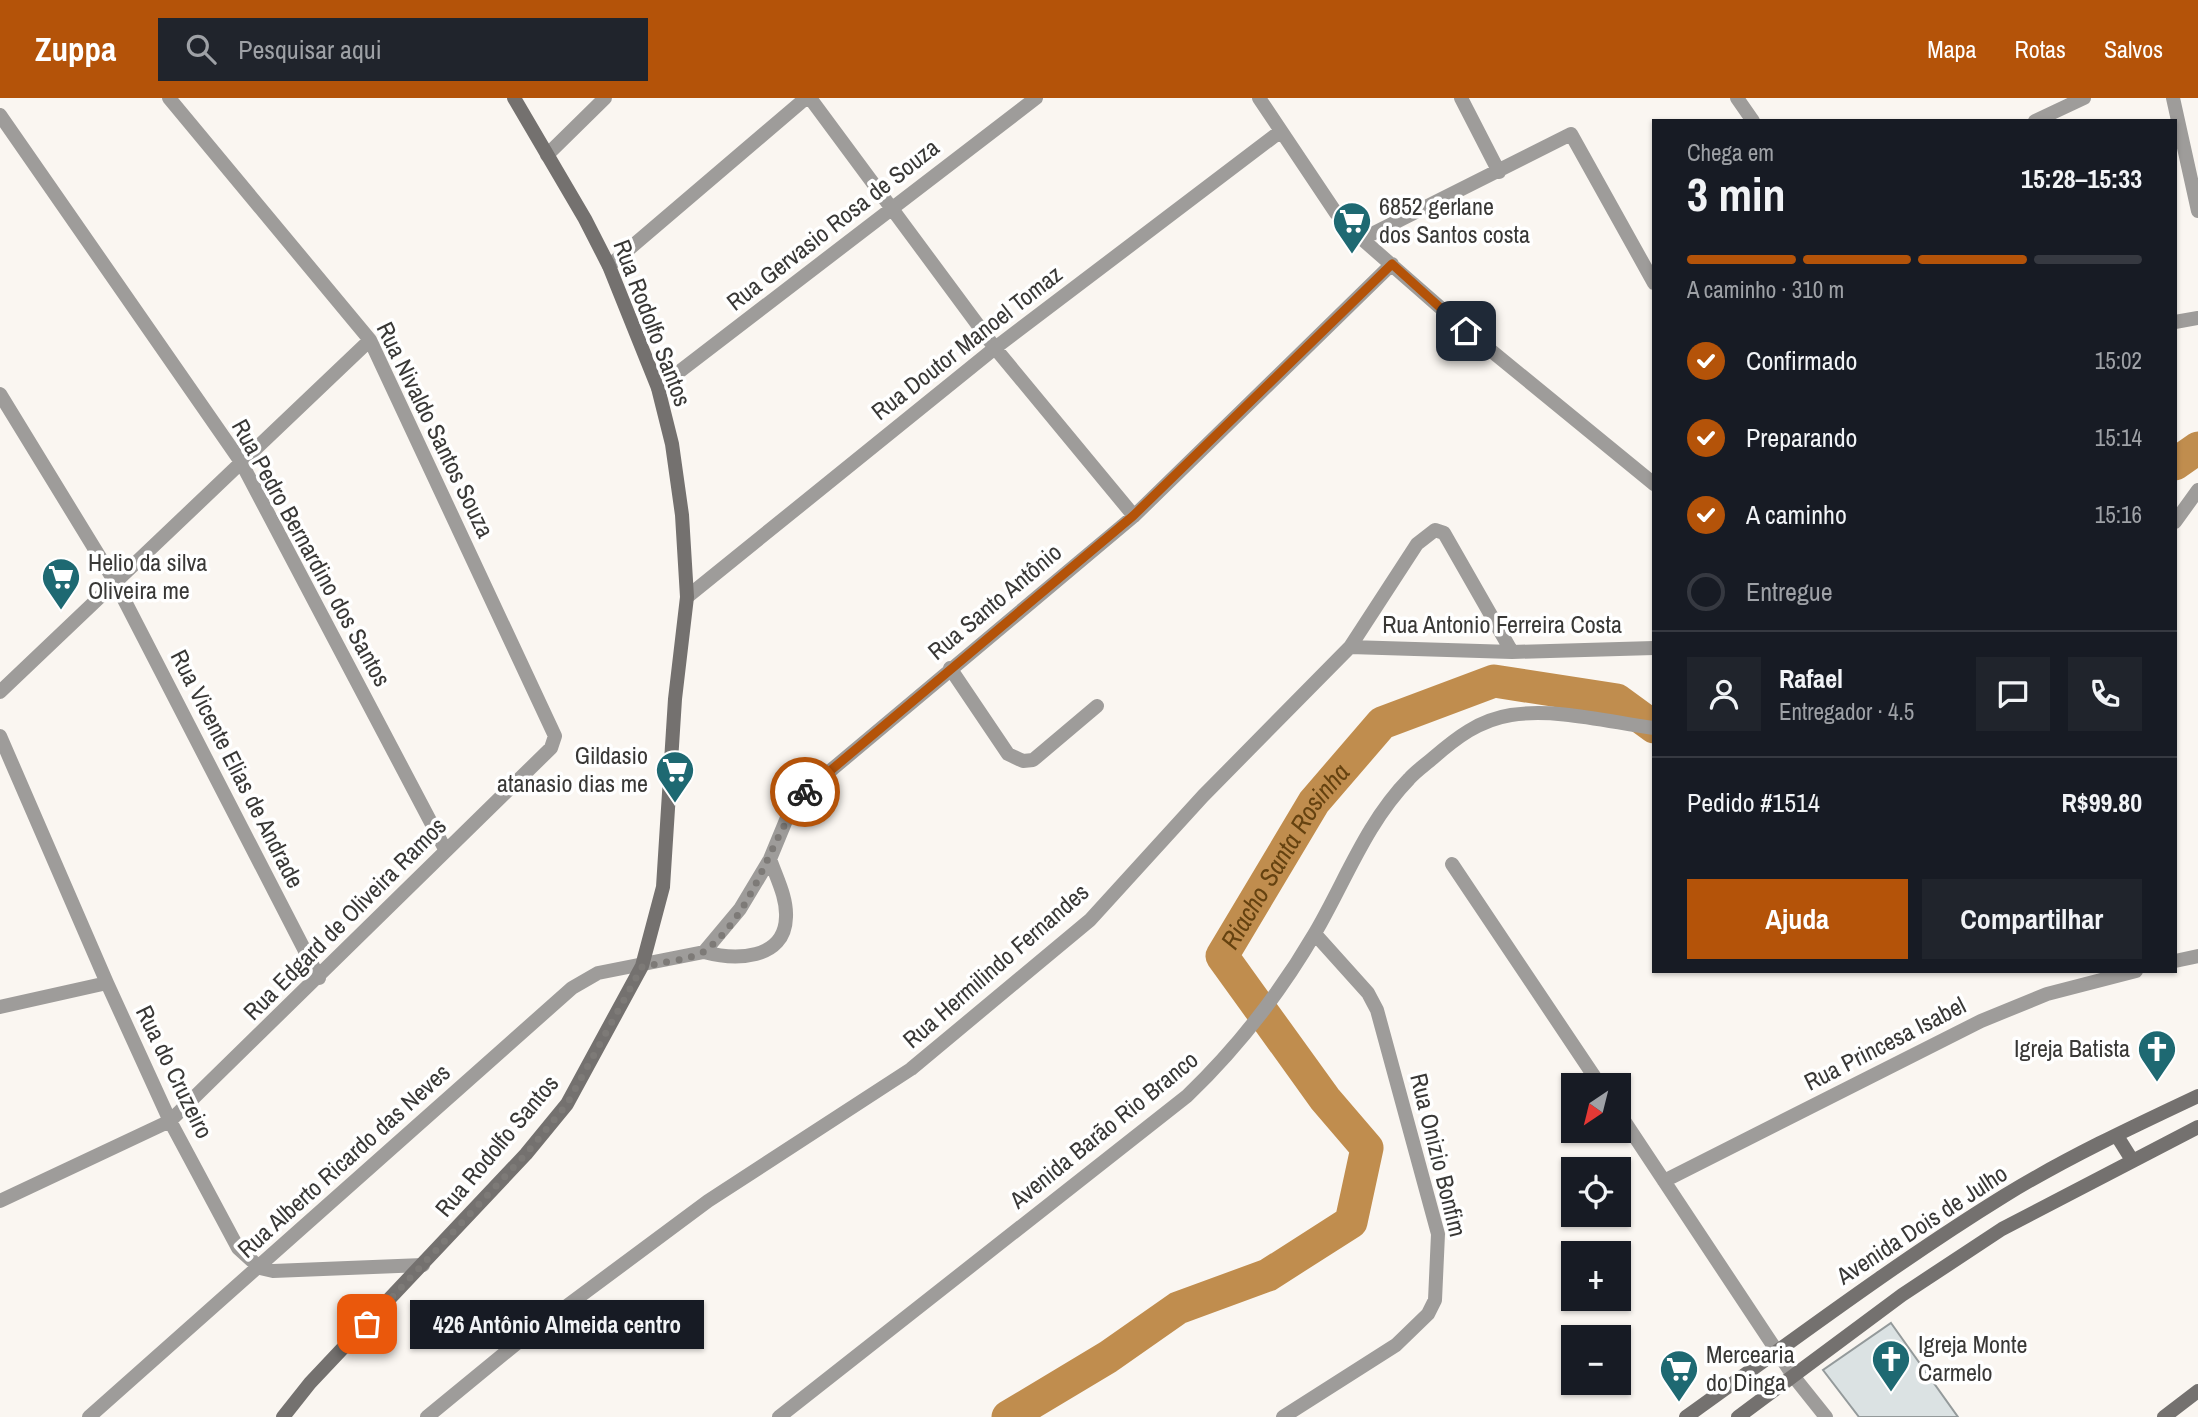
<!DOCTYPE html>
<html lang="pt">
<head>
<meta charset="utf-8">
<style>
  :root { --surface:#171b24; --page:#20242c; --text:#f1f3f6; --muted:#9ea1a6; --line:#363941; --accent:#b45309 }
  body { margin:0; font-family:"Archivo Narrow",sans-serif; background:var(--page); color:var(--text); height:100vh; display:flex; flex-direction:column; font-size:26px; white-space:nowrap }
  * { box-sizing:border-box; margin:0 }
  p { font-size:23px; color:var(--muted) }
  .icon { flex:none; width:38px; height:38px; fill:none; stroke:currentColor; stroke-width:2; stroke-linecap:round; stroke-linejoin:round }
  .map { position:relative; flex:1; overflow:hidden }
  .details { position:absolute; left:1652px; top:21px; width:525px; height:854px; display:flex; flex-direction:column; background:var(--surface); border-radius:0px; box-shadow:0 2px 5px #0004 }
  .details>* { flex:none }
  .needle { width:46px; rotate:215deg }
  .buttons { position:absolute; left:1561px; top:975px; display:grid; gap:14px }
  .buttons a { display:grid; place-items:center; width:70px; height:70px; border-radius:0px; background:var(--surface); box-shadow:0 2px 5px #0004; font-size:35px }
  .pin { position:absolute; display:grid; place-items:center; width:60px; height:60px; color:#fff; margin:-30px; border-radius:14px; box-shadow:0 4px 10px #0006 }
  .courier { position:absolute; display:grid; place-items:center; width:70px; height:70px; margin:-35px; border:5px solid #b45309; border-radius:50%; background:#fff; color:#222; box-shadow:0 2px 9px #0007 }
  .bubble { position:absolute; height:49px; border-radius:0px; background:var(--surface); box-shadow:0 2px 5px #0004; font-size:23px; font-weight:800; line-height:49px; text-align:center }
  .headline em { font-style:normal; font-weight:800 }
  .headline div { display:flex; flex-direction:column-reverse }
  .headline { display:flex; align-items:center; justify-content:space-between; height:119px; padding:0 35px }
  h1 { font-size:46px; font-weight:800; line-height:52px }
  .bar { display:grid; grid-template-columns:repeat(4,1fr); gap:10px 7px; align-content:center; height:84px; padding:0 35px }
  .bar i { height:9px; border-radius:5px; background:var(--line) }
  .bar .current { background:var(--accent) }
  .bar p { grid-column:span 4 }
  .line { display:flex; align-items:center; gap:18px; padding:0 35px; border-top:2px solid var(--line) }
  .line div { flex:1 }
  .round { display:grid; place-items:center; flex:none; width:74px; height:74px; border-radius:0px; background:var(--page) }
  ol { padding:0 35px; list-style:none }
  li { display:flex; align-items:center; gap:21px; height:77px }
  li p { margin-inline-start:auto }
  li .icon { padding:7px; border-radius:50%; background:var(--accent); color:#fff; stroke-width:4 }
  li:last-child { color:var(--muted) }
  li i { width:38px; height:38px; border:4px solid var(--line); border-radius:50% }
  .button { display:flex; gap:14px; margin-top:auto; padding:14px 35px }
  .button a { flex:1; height:80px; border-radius:0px; background:var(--accent); color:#fff; font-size:28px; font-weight:800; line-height:80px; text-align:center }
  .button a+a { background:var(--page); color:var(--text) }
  header { display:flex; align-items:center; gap:42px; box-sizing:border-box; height:98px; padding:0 35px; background:var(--accent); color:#fff }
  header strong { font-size:33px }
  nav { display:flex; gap:38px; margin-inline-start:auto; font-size:24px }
  .search { width:490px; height:63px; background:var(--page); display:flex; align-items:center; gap:18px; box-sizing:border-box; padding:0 24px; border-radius:0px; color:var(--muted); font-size:26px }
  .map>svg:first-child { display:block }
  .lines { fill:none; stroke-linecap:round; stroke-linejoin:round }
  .river { stroke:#c08d4e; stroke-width:33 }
  .building { fill:#dbe2e3; stroke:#949a9b; stroke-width:2 }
  .street { stroke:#9e9c9a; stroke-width:14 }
  .secondary { stroke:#74716f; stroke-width:14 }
  .done { stroke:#7d7a77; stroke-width:7; stroke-dasharray:0 12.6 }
  .route { stroke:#b45309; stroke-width:9 }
  .labels { text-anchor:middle; stroke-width:7; stroke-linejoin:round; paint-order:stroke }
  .poi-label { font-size:24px; fill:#393836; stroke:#fff; text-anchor:start }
  .street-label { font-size:24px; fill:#393836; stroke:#fff }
  .water-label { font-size:26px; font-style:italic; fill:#654210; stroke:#fff }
</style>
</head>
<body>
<header>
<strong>Zuppa</strong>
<div class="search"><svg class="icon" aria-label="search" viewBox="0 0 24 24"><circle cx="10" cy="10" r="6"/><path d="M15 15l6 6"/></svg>Pesquisar aqui</div>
<nav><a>Mapa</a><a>Rotas</a><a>Salvos</a></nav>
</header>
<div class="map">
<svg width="2198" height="1319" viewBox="0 0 2198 1319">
  <rect width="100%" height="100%" fill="#faf6f1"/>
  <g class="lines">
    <g class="river">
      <path d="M2175 366 2198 350"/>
      <path id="s1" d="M1008 1319 1108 1259 1178 1210 1268 1177 1351 1124 1367 1050 1325 1001 1222 858 1314 704 1382 625 1494 583 1617 602 1654 629"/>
    </g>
  </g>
  <path class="building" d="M1891 1225 1958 1319H1859L1823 1272Z"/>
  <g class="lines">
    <path class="street" d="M810 0 995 250 1134 418
      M1259 0 1336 115 1362 141 1467 233 1654 386
      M1461 0 1499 74
      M1737 0 1753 23
      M2173 0 2198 113
      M0 17 241 364 446 753
      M2035 23 2084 0
      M547 57 605 0
      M1362 141 1571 36 1654 185
      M609 168 806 0
      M2175 224 2198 220
      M658 290 1036 0
      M0 296 115 484 319 880
      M2175 424 2198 392
      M687 499 995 250 1281 33
      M1350 549 1512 554 1654 550
      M950 570 1008 656 1023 663 1033 662 1097 608
      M0 594 370 242
      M0 638 107 885 170 1023 238 1150 260 1170 273 1173 423 1167
      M1452 766 1600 987
      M704 854C734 862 785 863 786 819 787 799 776 779 770 761
      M2175 863 2198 858
      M0 909 107 885
      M1619 1015 1794 1279 1826 1319
      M1664 1083 1981 923 2047 896 2136 873
      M0 1103 170 1023 551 650 555 638 370 242 169 0
      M89 1319 572 890 598 875 704 854 740 811 770 761 789 715 805 694 1134 418 1392 166
      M427 1319 517 1245 708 1103 911 971 1090 822 1203 698 1350 549 1417 446 1435 432 1444 435 1512 554
      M779 1319 1187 998C1237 950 1280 895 1315 835 1345 784 1366 725 1409 681 1416 673 1425 667 1433 660 1456 640 1479 622 1511 617 1556 610 1609 624 1654 630
      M1283 1319 1396 1247 1428 1216 1435 1202 1438 1136 1377 912 1368 895 1315 836"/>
    <path class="secondary" d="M2117 1038 2132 1062
      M283 1319 310 1285 526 1056 567 1006 642 868 663 789 675 601 687 499 682 417 672 346 658 290 609 168 585 121 514 0
      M1686 1319C1791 1244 1894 1166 2004 1098 2066 1060 2132 1029 2198 998
      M1738 1319 1902 1197 2002 1131 2198 1029
      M2164 1319 2198 1293"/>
  </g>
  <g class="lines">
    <path class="done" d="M367 1226 526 1056 567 1006 642 869C657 865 694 861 705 853 756 813 768 743 805 694"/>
    <path class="route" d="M805 694 1133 418 1392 166 1466 233"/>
  </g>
  <defs>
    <g id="supermarket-pin" transform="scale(2.0125)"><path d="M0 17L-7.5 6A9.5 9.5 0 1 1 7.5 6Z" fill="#1e6972" stroke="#fff"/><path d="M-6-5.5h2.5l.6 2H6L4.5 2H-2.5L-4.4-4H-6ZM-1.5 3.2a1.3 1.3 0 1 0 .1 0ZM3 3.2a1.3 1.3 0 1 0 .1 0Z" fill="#fff"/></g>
    <g id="church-pin" transform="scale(2.0125)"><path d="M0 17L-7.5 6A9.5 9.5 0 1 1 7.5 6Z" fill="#1e6972" stroke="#fff"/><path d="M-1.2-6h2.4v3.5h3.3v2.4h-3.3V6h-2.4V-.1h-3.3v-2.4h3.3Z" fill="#fff"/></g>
  </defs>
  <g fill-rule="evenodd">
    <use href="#supermarket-pin" x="1352" y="123"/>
    <use href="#supermarket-pin" x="61" y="479"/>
    <use href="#supermarket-pin" x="675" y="672"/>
    <use href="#church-pin" x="2157" y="951"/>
    <use href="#church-pin" x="1891" y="1261"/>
    <use href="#supermarket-pin" x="1679" y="1271"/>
  </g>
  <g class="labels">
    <g class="poi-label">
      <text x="1379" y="117">6852 gerlane<tspan x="1379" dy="28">dos Santos costa</tspan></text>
      <text x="88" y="473">Helio da silva<tspan x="88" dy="28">Oliveira me</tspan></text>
      <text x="648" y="666" text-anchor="end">Gildasio<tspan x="648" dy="28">atanasio dias me</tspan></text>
      <text x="2130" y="959" text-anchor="end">Igreja Batista</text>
      <text x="1918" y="1255">Igreja Monte<tspan x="1918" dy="28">Carmelo</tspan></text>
      <text x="1706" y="1265">Mercearia<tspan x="1706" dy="28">do Dinga</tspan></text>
    </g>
    <g class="street-label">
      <text transform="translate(833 127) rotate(-38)" y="8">Rua Gervasio Rosa de Souza</text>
      <text transform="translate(652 225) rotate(69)" y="8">Rua Rodolfo Santos</text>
      <text transform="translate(967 245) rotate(-38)" y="8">Rua Doutor Manoel Tomaz</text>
      <text transform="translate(435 332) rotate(64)" y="8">Rua Nivaldo Santos Souza</text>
      <text transform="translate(311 455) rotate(61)" y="8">Rua Pedro Bernardino dos Santos</text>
      <text transform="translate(995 504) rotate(-40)" y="8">Rua Santo Antônio</text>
      <text x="1502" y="535">Rua Antonio Ferreira Costa</text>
      <text transform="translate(237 671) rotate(63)" y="8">Rua Vicente Elias de Andrade</text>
      <text transform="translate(345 821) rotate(-45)" y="8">Rua Edgard de Oliveira Ramos</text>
      <text transform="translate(996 868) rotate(-41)" y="8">Rua Hermilindo Fernandes</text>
      <text transform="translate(1885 946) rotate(-27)" y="8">Rua Princesa Isabel</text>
      <text transform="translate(174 974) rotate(64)" y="8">Rua do Cruzeiro</text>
      <text transform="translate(1104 1032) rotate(-39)" y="8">Avenida Barão Rio Branco</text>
      <text transform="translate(497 1048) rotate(-50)" y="8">Rua Rodolfo Santos</text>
      <text transform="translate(1438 1057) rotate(76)" y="8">Rua Onizio Bonfim</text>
      <text transform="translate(344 1063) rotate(-42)" y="8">Rua Alberto Ricardo das Neves</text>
      <text transform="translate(1922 1127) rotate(-33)" y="8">Avenida Dois de Julho</text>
    </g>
    <g class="water-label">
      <text dy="9" stroke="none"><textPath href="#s1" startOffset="831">Riacho Santa Rosinha</textPath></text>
    </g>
  </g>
</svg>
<div class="buttons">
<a><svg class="needle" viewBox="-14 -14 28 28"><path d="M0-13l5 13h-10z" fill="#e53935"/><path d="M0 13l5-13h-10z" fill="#9ea1a6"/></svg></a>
<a><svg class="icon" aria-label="locate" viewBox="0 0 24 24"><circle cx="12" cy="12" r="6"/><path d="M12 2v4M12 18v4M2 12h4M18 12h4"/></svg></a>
<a>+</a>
<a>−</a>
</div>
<div class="pin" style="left:367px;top:1226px;background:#ea580c"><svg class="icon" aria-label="bag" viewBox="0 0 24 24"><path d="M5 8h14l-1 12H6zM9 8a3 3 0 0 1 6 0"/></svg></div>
<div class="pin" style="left:1466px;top:233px;background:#1f2937"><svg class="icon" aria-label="home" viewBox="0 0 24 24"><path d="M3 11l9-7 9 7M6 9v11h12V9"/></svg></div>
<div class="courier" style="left:805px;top:694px"><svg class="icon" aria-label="bike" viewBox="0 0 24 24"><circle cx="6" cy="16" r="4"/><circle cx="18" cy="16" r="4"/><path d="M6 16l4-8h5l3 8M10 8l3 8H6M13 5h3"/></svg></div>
<div class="bubble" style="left:410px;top:1202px;width:294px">426 Antônio Almeida centro</div>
<section class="details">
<div class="headline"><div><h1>3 min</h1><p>Chega em</p></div><em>15:28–15:33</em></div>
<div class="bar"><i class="current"></i><i class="current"></i><i class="current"></i><i></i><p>A caminho · 310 m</p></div>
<ol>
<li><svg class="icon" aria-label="check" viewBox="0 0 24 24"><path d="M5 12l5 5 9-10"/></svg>Confirmado<p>15:02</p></li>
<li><svg class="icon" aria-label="check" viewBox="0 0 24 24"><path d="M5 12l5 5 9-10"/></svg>Preparando<p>15:14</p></li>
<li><svg class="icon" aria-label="check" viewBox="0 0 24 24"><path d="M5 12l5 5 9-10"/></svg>A caminho<p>15:16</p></li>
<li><i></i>Entregue</li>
</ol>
<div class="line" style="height:126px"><a class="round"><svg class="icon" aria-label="person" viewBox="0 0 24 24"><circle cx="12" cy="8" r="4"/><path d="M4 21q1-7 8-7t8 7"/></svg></a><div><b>Rafael</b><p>Entregador · 4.5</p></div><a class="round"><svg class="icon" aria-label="chat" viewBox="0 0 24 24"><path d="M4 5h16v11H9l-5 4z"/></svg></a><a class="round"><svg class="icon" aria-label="phone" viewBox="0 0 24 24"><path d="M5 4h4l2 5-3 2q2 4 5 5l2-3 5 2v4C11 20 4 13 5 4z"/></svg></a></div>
<div class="line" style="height:91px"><div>Pedido #1514</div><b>R$99.80</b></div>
<div class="button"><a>Ajuda</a><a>Compartilhar</a></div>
</section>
</div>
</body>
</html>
